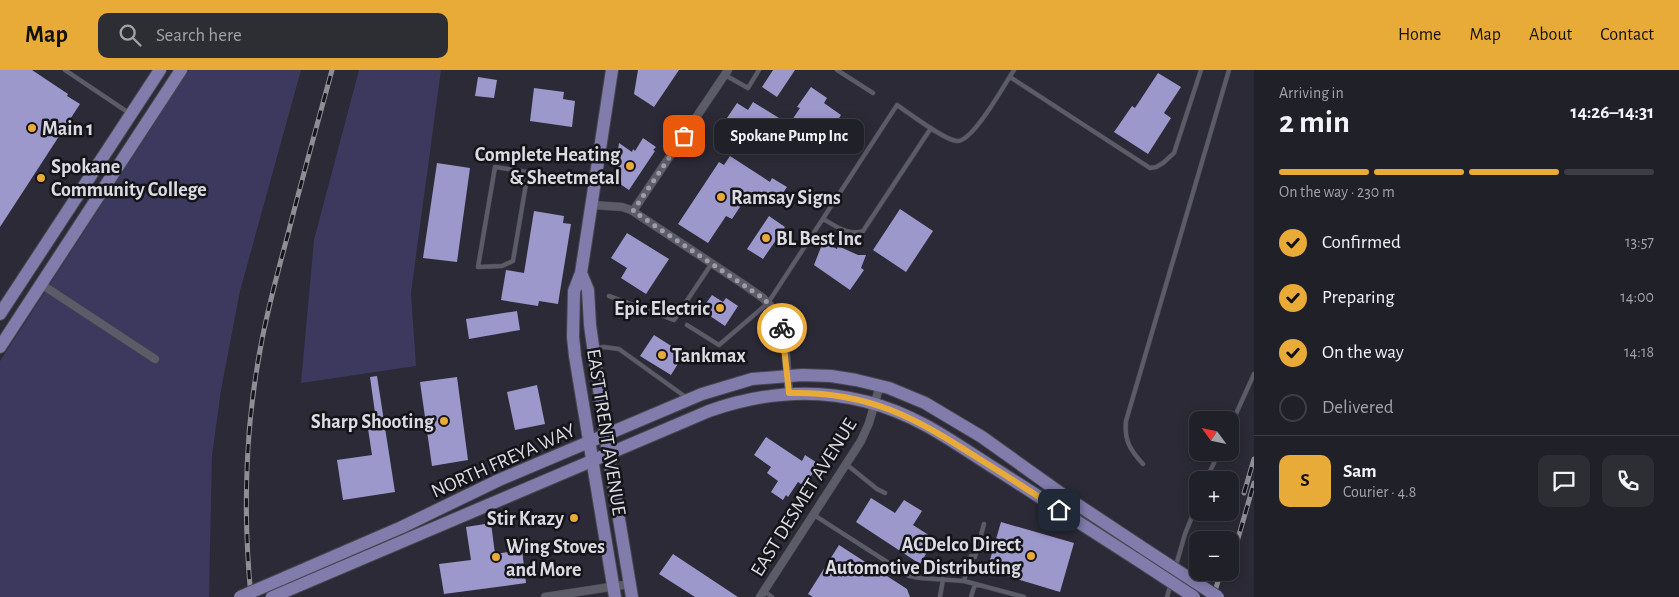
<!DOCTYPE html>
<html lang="en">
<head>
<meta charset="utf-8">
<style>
  :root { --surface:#202028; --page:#2d2d34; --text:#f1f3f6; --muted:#a2a3a8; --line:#3d3e45; --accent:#e9ab38 }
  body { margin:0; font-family:"Alegreya Sans",sans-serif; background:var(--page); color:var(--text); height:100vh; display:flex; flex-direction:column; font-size:19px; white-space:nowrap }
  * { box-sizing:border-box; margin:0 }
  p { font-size:16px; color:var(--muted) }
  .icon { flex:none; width:28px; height:28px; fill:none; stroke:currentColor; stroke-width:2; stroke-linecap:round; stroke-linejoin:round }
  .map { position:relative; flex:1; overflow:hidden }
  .sheet { display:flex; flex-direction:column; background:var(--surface); width:425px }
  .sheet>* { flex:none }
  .needle { width:32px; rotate:303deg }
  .fabs { position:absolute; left:1189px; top:341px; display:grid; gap:10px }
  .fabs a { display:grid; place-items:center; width:50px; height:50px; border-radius:10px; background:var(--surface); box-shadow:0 2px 12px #0003,0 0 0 1px var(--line); font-size:25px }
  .pin { position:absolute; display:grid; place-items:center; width:42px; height:42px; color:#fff; margin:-21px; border-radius:10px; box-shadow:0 2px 8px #0006 }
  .courier { position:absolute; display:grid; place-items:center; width:50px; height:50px; margin:-25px; border:4px solid #e9ab38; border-radius:50%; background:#fff; color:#222; box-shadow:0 1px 6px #0007 }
  .bubble { position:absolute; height:35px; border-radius:10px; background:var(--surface); box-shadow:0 2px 12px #0003,0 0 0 1px var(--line); font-size:16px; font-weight:700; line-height:35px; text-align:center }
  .head em { font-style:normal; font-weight:700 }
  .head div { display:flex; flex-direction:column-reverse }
  .head { display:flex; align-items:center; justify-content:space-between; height:85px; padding:0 25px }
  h1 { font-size:32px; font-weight:700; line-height:38px }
  .bar { display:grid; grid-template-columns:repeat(4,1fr); gap:8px 5px; align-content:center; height:60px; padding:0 25px }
  .bar i { height:6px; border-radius:4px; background:var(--line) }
  .bar .selected { background:var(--accent) }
  .bar p { grid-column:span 4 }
  .line { display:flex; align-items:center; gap:12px; padding:0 25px; border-top:1px solid var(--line) }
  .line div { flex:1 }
  .round { display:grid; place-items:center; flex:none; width:52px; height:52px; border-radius:10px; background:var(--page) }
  ol { padding:0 25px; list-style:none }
  li { display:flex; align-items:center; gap:15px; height:55px }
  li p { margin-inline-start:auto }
  li .icon { padding:5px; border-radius:50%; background:var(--accent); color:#111; stroke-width:4 }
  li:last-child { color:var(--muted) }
  li i { width:28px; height:28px; border:2px solid var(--line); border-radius:50% }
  header { display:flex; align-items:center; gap:30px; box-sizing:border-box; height:70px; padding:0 25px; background:var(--accent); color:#111 }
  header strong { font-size:24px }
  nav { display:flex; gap:28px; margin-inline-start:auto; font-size:18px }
  .search { width:350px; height:45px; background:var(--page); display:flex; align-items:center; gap:12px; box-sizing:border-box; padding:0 18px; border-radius:10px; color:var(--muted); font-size:19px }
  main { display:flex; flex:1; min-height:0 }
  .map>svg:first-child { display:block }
  .green { fill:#3d385d }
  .building { fill:#9d98cc }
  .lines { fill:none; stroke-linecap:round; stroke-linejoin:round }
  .lane-casing { stroke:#484750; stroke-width:5 }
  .street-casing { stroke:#484750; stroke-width:9 }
  .primary-casing { stroke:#484750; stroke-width:14 }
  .lane { stroke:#5c5b68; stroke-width:4 }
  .street { stroke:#5c5b68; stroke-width:8 }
  .primary { stroke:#817cac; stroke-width:12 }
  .rail-casing { stroke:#8f8e98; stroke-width:5 }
  .rail { stroke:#141419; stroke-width:3; stroke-dasharray:9; stroke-linecap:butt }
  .primary-bridge-casing { stroke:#484750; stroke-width:14; stroke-linecap:butt }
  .primary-bridge { stroke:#817cac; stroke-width:12 }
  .done { stroke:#9e9da6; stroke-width:5; stroke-dasharray:0 9 }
  .route { stroke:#e9ab38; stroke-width:6 }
  .poi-dot { fill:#e9ab38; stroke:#141419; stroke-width:2 }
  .labels { text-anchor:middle; stroke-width:5; stroke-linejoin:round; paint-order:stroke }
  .poi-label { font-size:20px; font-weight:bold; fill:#dcdbe3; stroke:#141419; text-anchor:start }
  .street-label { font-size:20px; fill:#dcdbe3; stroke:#141419 }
</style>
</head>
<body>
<header>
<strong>Map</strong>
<div class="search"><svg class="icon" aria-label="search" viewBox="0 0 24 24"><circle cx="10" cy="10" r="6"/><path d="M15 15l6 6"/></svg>Search here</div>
<nav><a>Home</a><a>Map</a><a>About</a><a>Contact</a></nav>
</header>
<main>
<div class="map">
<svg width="1254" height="527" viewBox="0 0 1254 527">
  <rect width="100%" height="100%" fill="#2b2a36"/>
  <path class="green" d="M189 0H301L240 221 221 320 212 386 209 527H0V291Z
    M359 0H441L411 223 416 296 301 313 314 170Z"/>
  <path class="building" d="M0 0H32L68 24 67 26 80 34 0 157Z
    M638 0H679L654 37 634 24Z
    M773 0H795L777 27 762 17Z
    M1158 3 1181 17 1164 43 1171 48 1148 84 1114 62 1132 36 1135 38Z
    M478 7 497 10 494 28 475 26Z
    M811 17 827 28 824 33 841 45 832 59 853 73 845 85 792 50 800 38 797 37Z
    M534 18 564 22 563 29 575 31 572 57 530 51Z
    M753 32 779 48 768 64 752 54 748 61 727 48 737 33 748 40Z
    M643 68 656 77 653 80 655 81 629 120 614 110 619 73 632 82 633 79 635 81Z
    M730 86 770 112 772 108 787 117 779 129 769 122 763 131 750 122 732 149 726 146 708 173 678 154 719 92 724 95Z
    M437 93 470 98 457 192 423 188Z
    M900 139 933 161 906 202 873 180Z
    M534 141 564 146 563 153 571 154 558 234 539 231 538 236 501 230 506 200 524 203Z
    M769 146 785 157 763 189 747 179Z
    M627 163 669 189 646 224 621 208 627 198 611 188Z
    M823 172 837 179 838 176 858 185H866L861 198 864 200 850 220 814 195Z
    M712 225 723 232 726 228 738 236 725 256 701 240Z
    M517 241 520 260 469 269 466 249Z
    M654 265 684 284 671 305 640 286Z
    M377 306 395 422 343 430 337 390 372 385 367 352 376 350 370 307Z
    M457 307 468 390 432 396 420 312Z
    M537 315 545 354 515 360 507 322Z
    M766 367 802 391 805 385 819 394 804 416 798 412 788 427 786 425 783 430 771 422 778 411 767 403 771 397 754 385Z
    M871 428 895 443 904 430 922 441 913 455 935 469 920 494 856 452Z
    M1001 452 1074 473 1060 522 987 500Z
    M491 453 495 484 522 480 526 513 444 524 439 494 471 490 466 457Z
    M839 475 907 519 910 527H813L808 524Z
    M673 484 738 527H695L659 504Z"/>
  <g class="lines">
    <g class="lane-casing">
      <path id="lane" d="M65 0 129 43
        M837 0 873 23
        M725 5 748 18 759 0
        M1010 7 1150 98 1156 97 1163 93 1174 83 1201 0
        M528 102 513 191 502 196 478 197 495 97 591 112
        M823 149C836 156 848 166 863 161L931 58
        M609 226 674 250 712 193
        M687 255 719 275 768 233 897 35C909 43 944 70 957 71 973 72 1004 15 1014 0
        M595 278 604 277 619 279 687 328
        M1230 357 1254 304
        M846 394 877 419 885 423
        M1143 394C1130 380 1124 370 1126 351L1229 0
        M1206 410 1219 382
        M814 445 909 506 920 508 964 511 1024 527
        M964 511 971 486 975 487 984 454
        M764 521 772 527
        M940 527 943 509
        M971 527 975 514
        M1167 527 1185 464 1198 432"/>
    </g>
    <g class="street-casing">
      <path id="street" d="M593 135 622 137 631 140 743 214 763 228 777 243 784 262 789 323
        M633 141 728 0
        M41 214 155 289
        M545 527 630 514
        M760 527 861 371 869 353 880 315"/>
    </g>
    <g class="primary-casing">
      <path id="primary" d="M612 0 581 203 574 221 573 267 575 286 615 527
        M581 203 588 220 590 255 608 383 632 527
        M0 244 160 0
        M0 277 181 0
        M402 457 499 410 702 324 752 309 802 305 831 306 856 310 889 318 925 333 982 367 1066 427 1140 476
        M272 527 709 341C783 315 855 317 925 355 951 369 976 387 1002 403 1047 432 1091 460 1136 489"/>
    </g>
    <use href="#lane" class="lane"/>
    <use href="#street" class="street"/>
    <use href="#primary" class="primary"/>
    <g class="rail-casing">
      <path id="rail" d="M1244 423 1254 389
        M1230 496 1254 413
        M251 527C243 444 245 357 261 275 268 237 278 201 288 164 302 109 317 55 332 0
        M1213 527 1221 502"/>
    </g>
    <use href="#rail" class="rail"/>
    <g class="primary-bridge-casing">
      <path id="primary-bridge" d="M1140 476 1218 527
        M1136 489 1194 527
        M240 527 402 457"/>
    </g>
    <use href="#primary-bridge" class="primary-bridge"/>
  </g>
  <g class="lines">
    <path class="done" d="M684 66 633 141 763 228 777 243 782 258"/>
    <path class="route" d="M782 258 789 323C869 321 916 348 981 390 1007 406 1033 423 1059 440"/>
  </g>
  <g class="poi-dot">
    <circle cx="32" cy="58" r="5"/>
    <circle cx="630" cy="96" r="5"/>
    <circle cx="41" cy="108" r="5"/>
    <circle cx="721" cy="127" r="5"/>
    <circle cx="766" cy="168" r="5"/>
    <circle cx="720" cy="238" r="5"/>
    <circle cx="662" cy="285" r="5"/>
    <circle cx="444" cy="351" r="5"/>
    <circle cx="574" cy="448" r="5"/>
    <circle cx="1031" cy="486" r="5"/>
    <circle cx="496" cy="487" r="5"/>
  </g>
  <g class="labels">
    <g class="poi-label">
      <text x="42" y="65">Main 1</text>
      <text x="620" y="91" text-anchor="end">Complete Heating<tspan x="620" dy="23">&amp; Sheetmetal</tspan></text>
      <text x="51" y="103">Spokane<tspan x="51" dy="23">Community College</tspan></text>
      <text x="731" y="134">Ramsay Signs</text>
      <text x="776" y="175">BL Best Inc</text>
      <text x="710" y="245" text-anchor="end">Epic Electric</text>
      <text x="672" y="292">Tankmax</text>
      <text x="434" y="358" text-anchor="end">Sharp Shooting</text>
      <text x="564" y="455" text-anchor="end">Stir Krazy</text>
      <text x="1021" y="481" text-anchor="end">ACDelco Direct<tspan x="1021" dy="23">Automotive Distributing</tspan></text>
      <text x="506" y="483">Wing Stoves<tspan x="506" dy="23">and More</tspan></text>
    </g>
    <g class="street-label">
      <text transform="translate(607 362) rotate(81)" y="7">EAST TRENT AVENUE</text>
      <text transform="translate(503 390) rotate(-24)" y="7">NORTH FREYA WAY</text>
      <text transform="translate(803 427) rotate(-58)" y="7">EAST DESMET AVENUE</text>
    </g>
  </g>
</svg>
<div class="fabs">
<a><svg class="needle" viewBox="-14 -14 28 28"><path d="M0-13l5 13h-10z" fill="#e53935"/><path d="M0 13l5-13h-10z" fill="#a2a3a8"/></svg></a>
<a>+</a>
<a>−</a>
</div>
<div class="pin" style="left:684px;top:66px;background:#ea580c"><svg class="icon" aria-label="bag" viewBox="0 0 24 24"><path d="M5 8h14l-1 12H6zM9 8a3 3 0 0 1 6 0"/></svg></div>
<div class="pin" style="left:1059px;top:440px;background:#1f2937"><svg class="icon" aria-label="home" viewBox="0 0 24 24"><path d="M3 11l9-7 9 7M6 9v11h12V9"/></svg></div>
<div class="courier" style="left:782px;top:258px"><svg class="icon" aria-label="bike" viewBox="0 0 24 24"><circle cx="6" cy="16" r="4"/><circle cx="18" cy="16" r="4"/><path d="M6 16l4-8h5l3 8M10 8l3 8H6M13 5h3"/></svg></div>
<div class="bubble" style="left:714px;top:49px;width:150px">Spokane Pump Inc</div>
</div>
<section class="sheet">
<div class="head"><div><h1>2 min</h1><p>Arriving in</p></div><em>14:26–14:31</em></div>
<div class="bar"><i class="selected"></i><i class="selected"></i><i class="selected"></i><i></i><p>On the way · 230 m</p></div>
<ol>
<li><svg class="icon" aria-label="check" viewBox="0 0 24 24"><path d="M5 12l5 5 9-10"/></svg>Confirmed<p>13:57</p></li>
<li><svg class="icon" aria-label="check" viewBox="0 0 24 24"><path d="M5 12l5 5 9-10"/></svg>Preparing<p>14:00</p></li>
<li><svg class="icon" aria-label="check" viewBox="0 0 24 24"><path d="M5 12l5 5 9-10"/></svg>On the way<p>14:18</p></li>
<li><i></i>Delivered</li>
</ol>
<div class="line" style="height:90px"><b class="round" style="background:var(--accent);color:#111">S</b><div><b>Sam</b><p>Courier · 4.8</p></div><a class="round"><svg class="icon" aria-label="chat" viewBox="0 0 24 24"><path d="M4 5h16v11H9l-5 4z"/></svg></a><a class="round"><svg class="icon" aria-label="phone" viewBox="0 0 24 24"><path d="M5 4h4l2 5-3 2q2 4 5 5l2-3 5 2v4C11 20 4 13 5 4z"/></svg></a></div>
</section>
</main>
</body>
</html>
